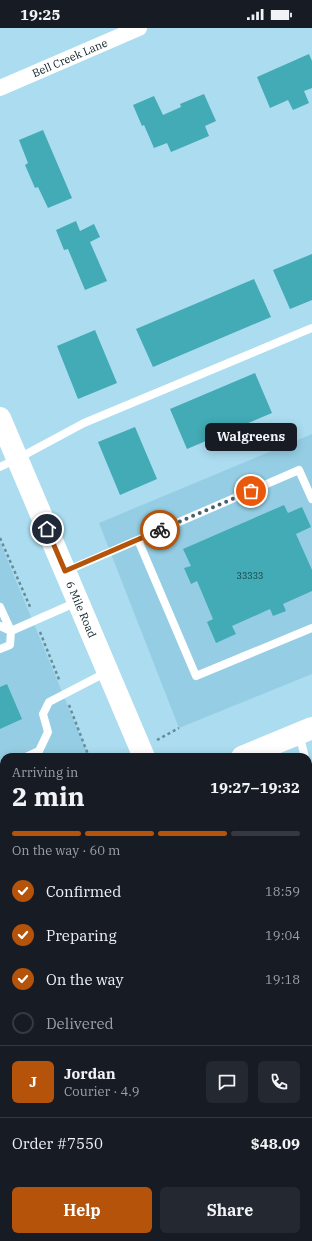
<!DOCTYPE html>
<html lang="en">
<head>
<meta charset="utf-8">
<style>
  :root { --surface:#171b24; --page:#242831; --text:#f1f3f6; --muted:#9ea1a6; --line:#363941; --accent:#b45309 }
  body { margin:0; font-family:"IBM Plex Serif",serif; background:var(--page); color:var(--text); height:100vh; display:flex; flex-direction:column; font-size:15px; white-space:nowrap }
  * { box-sizing:border-box; margin:0 }
  p { font-size:13px; color:var(--muted) }
  .icon { flex:none; width:22px; height:22px; fill:none; stroke:currentColor; stroke-width:2; stroke-linecap:round; stroke-linejoin:round }
  .map { position:relative; flex:1; overflow:hidden }
  .side { position:absolute; left:0px; top:725px; width:312px; height:488px; display:flex; flex-direction:column; background:var(--surface); border-radius:12px 12px 0 0; box-shadow:0 2px 10px #0003 }
  .side>* { flex:none }
  .pin { position:absolute; display:grid; place-items:center; width:34px; height:34px; color:#fff; margin:-17px; border:2px solid #fff; border-radius:50%; box-shadow:0 1px 4px #0007 }
  .courier { position:absolute; display:grid; place-items:center; width:40px; height:40px; margin:-20px; border:3px solid #b45309; border-radius:50%; background:#fff; color:#222; box-shadow:0 1px 5px #0007 }
  .bubble { position:absolute; height:28px; border-radius:6px; background:var(--surface); box-shadow:0 2px 10px #0003; font-size:13px; font-weight:800; line-height:28px; text-align:center }
  .overview em { font-style:normal; font-weight:800 }
  .overview div { display:flex; flex-direction:column-reverse }
  .overview { display:flex; align-items:center; justify-content:space-between; height:68px; padding:0 12px }
  h1 { font-size:26px; font-weight:800; line-height:30px }
  .bar { display:grid; grid-template-columns:repeat(4,1fr); gap:6px 4px; align-content:center; height:48px; padding:0 12px }
  .bar i { height:5px; border-radius:3px; background:var(--line) }
  .bar .on { background:var(--accent) }
  .bar p { grid-column:span 4 }
  .line { display:flex; align-items:center; gap:10px; padding:0 12px; border-top:1px solid var(--line) }
  .line div { flex:1 }
  .round { display:grid; place-items:center; flex:none; width:42px; height:42px; border-radius:6px; background:var(--page) }
  ol { padding:0 12px; list-style:none }
  li { display:flex; align-items:center; gap:12px; height:44px }
  li p { margin-inline-start:auto }
  li .icon { padding:4px; border-radius:50%; background:var(--accent); color:#fff; stroke-width:4 }
  li:last-child { color:var(--muted) }
  li i { width:22px; height:22px; border:2px solid var(--line); border-radius:50% }
  .button { display:flex; gap:8px; margin-top:auto; padding:8px 12px }
  .button a { flex:1; height:46px; border-radius:6px; background:var(--accent); color:#fff; font-size:16px; font-weight:800; line-height:46px; text-align:center }
  .button a+a { background:var(--page); color:var(--text) }
  .status { display:flex; justify-content:space-between; align-items:center; height:28px; padding:0 20px; background:var(--surface); direction:ltr }
  .status svg { height:11px; fill:currentColor }
  .map>svg:first-child { display:block }
  .built { fill:#95cee4 }
  .building { fill:#42abb5 }
  .lines { fill:none; stroke-linecap:round; stroke-linejoin:round }
  .path { stroke:#678c99; stroke-width:2.5; stroke-dasharray:3 3; stroke-linecap:butt }
  .service { stroke:#fff; stroke-width:8 }
  .minor { stroke:#fff; stroke-width:16 }
  .secondary { stroke:#fff; stroke-width:22 }
  .done { stroke:#44626d; stroke-width:4; stroke-dasharray:0 7.2 }
  .route { stroke:#b45309; stroke-width:5 }
  .labels { text-anchor:middle; stroke-width:3; stroke-linejoin:round; paint-order:stroke }
  .number-label { font-size:9px; fill:#1a434a }
  .street-label { font-size:11px; fill:#0c2027; stroke:#b8e9fd }
</style>
</head>
<body>
<div class="status"><b>19:25</b><svg viewBox="0 0 49 12"><path d="M0 12V9h3v3zM5 12V6h3v6zM10 12V3h3v9zM15 12V0h3v12zM26 1h20v11H26zM47 4h2v5h-2z"/></svg></div>
<div class="map">
<svg width="312" height="1213" viewBox="0 0 312 1213">
  <rect width="100%" height="100%" fill="#abdcef"/>
  <path class="built" d="M312 406V646L179 700 99 495Z
    M0 514 89 729H4V780L0 781Z
    M312 745V988L308 984V747Z
    M4 877V1143L0 1145V879Z"/>
  <path class="building" d="M309 26 312 33V60L304 63 309 75 293 82 288 72 270 80 257 49Z
    M204 66 216 93 205 98 209 108 171 124 167 115 154 120 144 97 142 98 133 77 154 68 163 87 181 79 180 76Z
    M43 102 72 170 48 180 38 159 35 160 25 137 28 135 19 112Z
    M76 193 80 203 94 196 100 209 90 214 107 253 85 262 68 221 64 222 56 202Z
    M312 226V272L290 281 273 242Z
    M254 251 271 289 153 339 136 301Z
    M95 302 117 355 78 371 57 318Z
    M255 345 272 385 187 421 170 381Z
    M135 399 157 451 120 467 98 414Z
    M284 477 288 485 302 479 311 499 296 506 312 542V563L283 576 286 583 273 588 270 581 232 598 236 606 216 615 207 594 213 591 197 553 191 556 184 540 191 538 183 521Z
    M7 656 22 691 0 701V659Z
    M308 803 312 805V853L311 856 308 855Z
    M4 1010V1049L0 1048V1011Z
    M210 1209H229L231 1213H201Z"/>
  <g class="lines">
    <path class="path" d="M0 510 31 581
      M40 604 60 654
      M69 677 89 729
      M157 712 179 700
      M0 781 4 780"/>
    <path class="service" d="M0 439 17 431 84 395 312 300
      M138 512 196 648 312 600
      M66 543 299 442 312 471
      M0 579 11 603 10 617 0 621
      M0 598 11 603
      M11 603 77 574
      M299 706 305 729
      M26 729 39 723 48 704 43 686 49 674 107 644
      M308 742 310 749 308 752
      M308 890 312 888
      M0 927 4 925
      M0 982 4 980
      M0 1111 4 1116"/>
    <g class="minor">
      <path id="s1" d="M0 60 139 0"/>
      <path d="M308 1033 312 1031"/>
      <path d="M281 1209 282 1213"/>
    </g>
    <g class="secondary">
      <path id="s2" d="M0 390 144 729"/>
      <path d="M242 729 312 700"/>
      <path d="M0 831 4 830"/>
      <path d="M308 1119 312 1128"/>
    </g>
  </g>
  <g class="lines">
    <path class="done" d="M160 502 251 463"/>
    <path class="route" d="M47 501 65 543 160 502"/>
  </g>
  <g class="labels">
    <g class="number-label">
      <text x="250" y="551">33333</text>
    </g>
    <g class="street-label">
      <text dy="4" stroke="none"><textPath href="#s1" startOffset="76">Bell Creek Lane</textPath></text>
      <text dy="4" stroke="none"><textPath href="#s2" startOffset="208">6 Mile Road</textPath></text>
    </g>
  </g>
</svg>
<div class="pin" style="left:251px;top:463px;background:#ea580c"><svg class="icon" aria-label="bag" viewBox="0 0 24 24"><path d="M5 8h14l-1 12H6zM9 8a3 3 0 0 1 6 0"/></svg></div>
<div class="pin" style="left:47px;top:501px;background:#1f2937"><svg class="icon" aria-label="home" viewBox="0 0 24 24"><path d="M3 11l9-7 9 7M6 9v11h12V9"/></svg></div>
<div class="courier" style="left:160px;top:502px"><svg class="icon" aria-label="bike" viewBox="0 0 24 24"><circle cx="6" cy="16" r="4"/><circle cx="18" cy="16" r="4"/><path d="M6 16l4-8h5l3 8M10 8l3 8H6M13 5h3"/></svg></div>
<div class="bubble" style="left:205px;top:395px;width:92px">Walgreens</div>
<section class="side">
<div class="overview"><div><h1>2 min</h1><p>Arriving in</p></div><em>19:27–19:32</em></div>
<div class="bar"><i class="on"></i><i class="on"></i><i class="on"></i><i></i><p>On the way · 60 m</p></div>
<ol>
<li><svg class="icon" aria-label="check" viewBox="0 0 24 24"><path d="M5 12l5 5 9-10"/></svg>Confirmed<p>18:59</p></li>
<li><svg class="icon" aria-label="check" viewBox="0 0 24 24"><path d="M5 12l5 5 9-10"/></svg>Preparing<p>19:04</p></li>
<li><svg class="icon" aria-label="check" viewBox="0 0 24 24"><path d="M5 12l5 5 9-10"/></svg>On the way<p>19:18</p></li>
<li><i></i>Delivered</li>
</ol>
<div class="line" style="height:72px"><b class="round" style="background:var(--accent);color:#fff">J</b><div><b>Jordan</b><p>Courier · 4.9</p></div><a class="round"><svg class="icon" aria-label="chat" viewBox="0 0 24 24"><path d="M4 5h16v11H9l-5 4z"/></svg></a><a class="round"><svg class="icon" aria-label="phone" viewBox="0 0 24 24"><path d="M5 4h4l2 5-3 2q2 4 5 5l2-3 5 2v4C11 20 4 13 5 4z"/></svg></a></div>
<div class="line" style="height:52px"><div>Order #7550</div><b>$48.09</b></div>
<div class="button"><a>Help</a><a>Share</a></div>
</section>
</div>
</body>
</html>
